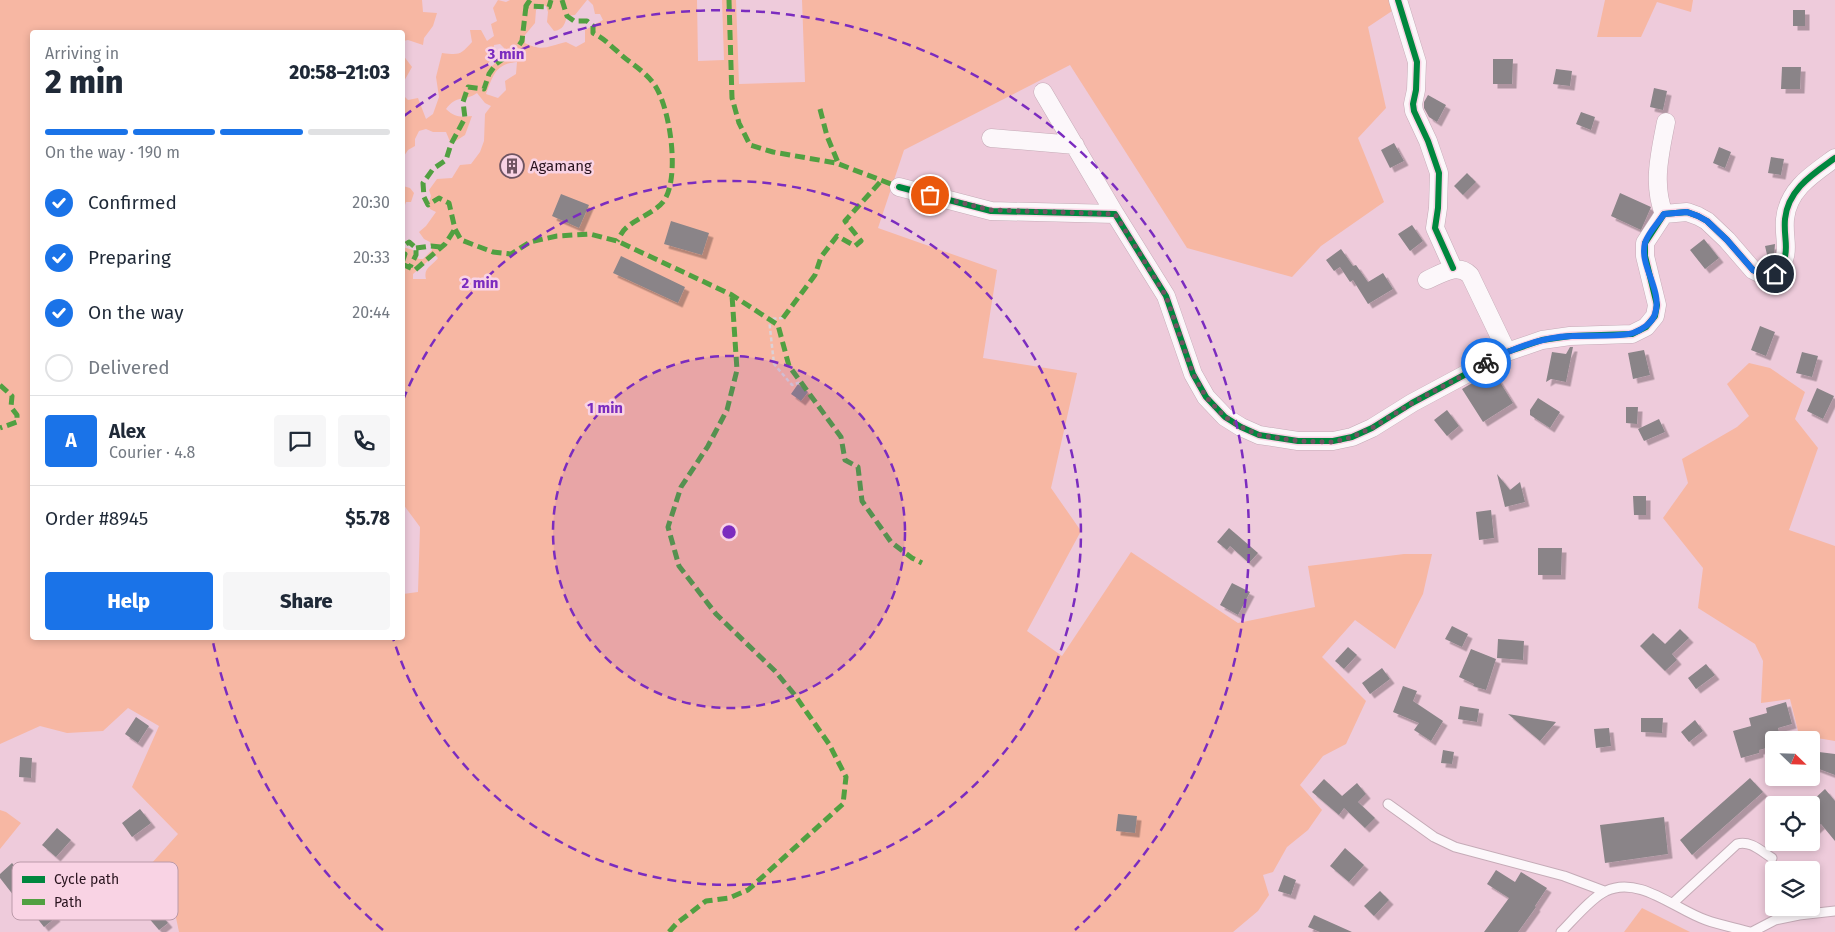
<!DOCTYPE html>
<html lang="en">
<head>
<meta charset="utf-8">
<style>
  :root { --surface:#fff; --page:#f6f6f7; --text:#1f2937; --muted:#747a83; --line:#e0e1e3; --accent:#1a73e8 }
  body { margin:0; font-family:"Fira Sans",sans-serif; background:var(--page); color:var(--text); height:100vh; display:flex; flex-direction:column; font-size:19px; white-space:nowrap }
  * { box-sizing:border-box; margin:0 }
  p { font-size:16px; color:var(--muted) }
  .icon { flex:none; width:28px; height:28px; fill:none; stroke:currentColor; stroke-width:2; stroke-linecap:round; stroke-linejoin:round }
  .map { position:relative; flex:1; overflow:hidden }
  .sheet { position:absolute; left:30px; top:30px; width:375px; height:610px; display:flex; flex-direction:column; background:var(--surface); border-radius:5px; box-shadow:0 2px 8px #0003 }
  .sheet>* { flex:none }
  .needle { width:32px; rotate:113deg }
  .controls { position:absolute; left:1765px; top:731px; display:grid; gap:10px }
  .controls a { display:grid; place-items:center; width:55px; height:55px; border-radius:5px; background:var(--surface); box-shadow:0 2px 8px #0003; font-size:25px }
  .pin { position:absolute; display:grid; place-items:center; width:42px; height:42px; color:#fff; margin:-21px; border:2px solid #fff; border-radius:50%; box-shadow:0 1px 5px #0007 }
  .courier { position:absolute; display:grid; place-items:center; width:50px; height:50px; margin:-25px; border:4px solid #1a73e8; border-radius:50%; background:#fff; color:#222; box-shadow:0 1px 6px #0007 }
  .headline em { font-style:normal; font-weight:800 }
  .headline div { display:flex; flex-direction:column-reverse }
  .headline { display:flex; align-items:center; justify-content:space-between; height:85px; padding:0 15px }
  h1 { font-size:32px; font-weight:800; line-height:38px }
  .bar { display:grid; grid-template-columns:repeat(4,1fr); gap:8px 5px; align-content:center; height:60px; padding:0 15px }
  .bar i { height:6px; border-radius:4px; background:var(--line) }
  .bar .current { background:var(--accent) }
  .bar p { grid-column:span 4 }
  .line { display:flex; align-items:center; gap:12px; padding:0 15px; border-top:1px solid var(--line) }
  .line div { flex:1 }
  .round { display:grid; place-items:center; flex:none; width:52px; height:52px; border-radius:5px; background:var(--page) }
  ol { padding:0 15px; list-style:none }
  li { display:flex; align-items:center; gap:15px; height:55px }
  li p { margin-inline-start:auto }
  li .icon { padding:5px; border-radius:50%; background:var(--accent); color:#fff; stroke-width:4 }
  li:last-child { color:var(--muted) }
  li i { width:28px; height:28px; border:2px solid var(--line); border-radius:50% }
  .primary-button { display:flex; gap:10px; margin-top:auto; padding:10px 15px }
  .primary-button a { flex:1; height:58px; border-radius:5px; background:var(--accent); color:#fff; font-size:20px; font-weight:800; line-height:58px; text-align:center }
  .primary-button a+a { background:var(--page); color:var(--text) }
  .map>svg:first-child { display:block }
  .green { fill:#f7b7a3; fill-rule:evenodd }
  .building { fill:#8a8488; filter:url(#shadow) }
  .lines { fill:none; stroke-linecap:round; stroke-linejoin:round }
  .lane-casing { stroke:#c5abb7; stroke-width:11 }
  .street-casing { stroke:#c5abb7; stroke-width:19 }
  .path { stroke:#dcd1d6; stroke-width:2.5; stroke-dasharray:4 2.5; stroke-linecap:butt }
  .lane { stroke:#fcf7fa; stroke-width:9 }
  .street { stroke:#fcf7fa; stroke-width:18 }
  .quiet { stroke:#51a041; stroke-width:5; stroke-dasharray:10 5; stroke-linecap:butt }
  .cycleway-casing { stroke:#f9d3e4; stroke-width:9 }
  .cycleway { stroke:#00873e; stroke-width:6 }
  .done { stroke:#6f5461; stroke-width:5; stroke-dasharray:0 9 }
  .route { stroke:#1a73e8; stroke-width:6 }
  .ring { fill:none; stroke:#7b2cbf; stroke-width:2.5; stroke-dasharray:9 6 }
  .labels { text-anchor:middle; stroke-width:5; stroke-linejoin:round; paint-order:stroke }
  .poi-label { font-size:15px; fill:#2a141f; stroke:#f9d3e4; text-anchor:start }
  .key { fill:#f9d3e4; stroke:#bb9aa9; stroke-width:1 }
  .key-label { font-size:14px; fill:#2a141f }
  .centre { fill:#7b2cbf; stroke:#f9d3e4; stroke-width:2.5 }
  .ring-label { font-size:15px; text-anchor:middle; font-weight:bold; fill:#7b2cbf; stroke:#f9d3e4; stroke-width:5; stroke-linejoin:round; paint-order:stroke }
</style>
</head>
<body>
<div class="map">
<svg width="1835" height="932" viewBox="0 0 1835 932">
  <defs>
    <filter id="shadow"><feDropShadow dx="4.5" dy="4.5" stdDeviation="0" flood-color="#0004"/></filter>
  </defs>
  <rect width="100%" height="100%" fill="#eecbdb"/>
  <path class="green" d="M0 0H422L423 12 437 13 433 26 424 38 423 45 408 40 403 41 402 32H32V638H402L403 594 418 592 420 527 403 504V247L413 250 414 256 419 259H423L432 250 430 242 424 239 419 232 426 226 436 212 430 209 428 205 431 196 429 190 437 179 452 178 460 165 471 164 480 152 484 141 485 114 491 106 485 103 477 93C464 102 457 94 446 109 455 118 461 117 472 116L465 135 451 144 446 132H433L426 129 419 131 415 139V146L408 150 404 156 402 154 403 95 408 100 418 98 426 119 433 114 439 97 436 77 442 53C460 55 460 55 472 42L470 30H481L487 41 494 36 491 24 497 21 493 8 498 0 506 2 510 0H587L575 15 567 16C565 24 563 30 554 31L547 22 548 12 546 6 541 5 536 10 535 23 525 35V43C543 52 548 46 566 42L576 47 585 42V30L603 20 600 14H595L593 5 588 0H697L698 61 724 60 722 0H736L739 84 805 82 802 0H1403L1404 3 1368 27 1386 108 1358 138 1384 202 1321 246 1292 277 1187 248 1070 65 904 150 878 228 997 270 983 358 1077 373 1051 488 1081 531 1027 631 1062 656 1131 552 1238 623 1315 607 1308 566 1404 554H1432L1423 594 1395 649 1355 620 1322 657 1366 701 1346 744 1323 756 1300 785 1322 810 1308 830 1287 847 1273 872 1263 875 1269 895 1258 911 1233 932H179L168 879 151 864 178 834 132 787 159 726 128 708 103 731 67 733 40 726 0 744ZM500 44 504 48 503 56 492 66 487 65 492 58 494 45ZM517 62 516 74 505 81 506 90 498 98 486 94C493 76 495 64 517 62ZM435 255 438 258C432 266 423 268 426 279H413V274Z
    M1605 0H1693L1691 12 1657 2 1641 37H1597Z
    M403 55 412 67 403 83Z
    M403 186 410 188 414 193 411 202H406L403 211Z
    M1749 363 1770 368 1805 392 1795 419 1818 448 1789 530 1835 546V741L1799 735 1790 699 1761 703 1763 661 1755 644 1698 608 1703 568 1663 518 1688 483 1682 459 1737 427 1749 416 1727 384Z
    M0 810 6 812 21 823 0 849Z
    M1642 908 1690 932H1624Z"/>
  <path class="building" d="M1793 10H1805V26H1793Z
    M1493 59H1513L1512 84H1493Z
    M1782 67H1801L1800 89H1781Z
    M1556 69 1572 71 1570 86 1553 84Z
    M1654 88 1667 91 1663 110 1650 107Z
    M1428 95 1446 105 1437 122 1429 117 1424 108V102Z
    M1581 112 1595 117 1591 130 1576 124Z
    M1394 143 1404 161 1390 168 1381 150Z
    M1719 147 1731 152 1725 168 1713 163Z
    M1771 157 1784 159 1781 175 1768 173Z
    M1467 173 1476 182 1463 195 1454 186Z
    M1620 193 1651 207 1641 230 1611 216Z
    M561 194 589 205 579 228 552 216Z
    M671 221 709 233 702 255 664 244Z
    M1412 225 1423 241 1410 251 1398 234Z
    M1704 239 1719 258 1705 269 1690 250Z
    M1775 244 1774 256 1769 263 1765 246Z
    M1341 249 1353 266 1356 265 1368 282 1383 273 1393 289 1368 304 1353 280 1350 282 1340 267 1334 271 1326 260Z
    M621 256 685 287 678 303 613 273Z
    M1760 326 1775 332 1766 356 1751 350Z
    M1570 347H1573L1566 382 1551 379 1546 382 1552 352 1566 354Z
    M1644 350 1650 375 1633 379 1628 353Z
    M1802 352 1818 356 1812 377 1796 373Z
    M1493 371 1513 403 1483 422 1462 389Z
    M798 384 808 392 801 401 791 394Z
    M1817 388 1834 396 1823 419 1807 411Z
    M1538 398 1560 412 1550 428 1530 415V410Z
    M1626 407H1638L1637 424 1626 423Z
    M1447 410 1459 426 1447 436 1434 420Z
    M1659 419 1665 432 1644 441 1638 429Z
    M1497 474 1510 490 1520 482 1525 502 1505 507Z
    M1633 496H1646V515H1634Z
    M1491 510 1494 538 1479 540 1476 512Z
    M1229 528 1258 553 1249 563 1230 546 1227 550 1217 542Z
    M1538 548H1562L1561 575H1538Z
    M1232 583 1250 592 1238 615 1220 605Z
    M1452 626 1468 634 1462 647 1445 639Z
    M1680 629 1689 638 1672 654 1677 660 1665 671 1640 646 1653 633 1665 644Z
    M1498 639 1524 641 1523 660 1497 658Z
    M1348 647 1357 655 1344 669 1335 661Z
    M1471 649 1496 659 1486 690 1473 686 1474 684 1459 677Z
    M1706 664 1715 675 1696 689 1688 678Z
    M1382 668 1390 679 1370 694 1362 683Z
    M1403 686 1417 691 1413 701 1443 721 1431 741 1414 730 1419 723 1393 712Z
    M1786 702 1792 724 1778 728 1781 740H1774V746L1759 750V753L1741 758 1733 731 1751 726 1749 718 1767 713 1766 708Z
    M1460 706 1479 709 1477 722 1458 719Z
    M1508 714 1556 722 1540 741Z
    M136 717 149 726 138 743 125 734Z
    M1641 718H1663L1662 733 1641 732Z
    M1695 720 1703 731 1689 742 1681 732Z
    M1609 728 1611 746 1596 748 1594 729Z
    M1443 750 1454 752 1452 764 1441 763Z
    M1819 752 1835 754V775L1811 766V753Z
    M20 757 32 758 31 778 19 777Z
    M1750 778 1763 792 1692 855 1680 840Z
    M1324 779 1342 796 1357 783 1366 794 1358 802 1375 818 1365 828 1344 808 1339 815 1312 792Z
    M1825 789 1835 801V841L1821 824 1811 833V802Z
    M140 809 151 823 132 837 122 823Z
    M1118 814 1137 816 1135 833 1116 831Z
    M1664 817 1668 854 1605 863 1600 825Z
    M57 828 71 840 56 857 42 845Z
    M1345 848 1364 865 1349 882 1330 866Z
    M12 863 29 883 14 896 0 878V874Z
    M1496 870 1515 882 1521 872 1547 888 1535 906 1536 907 1518 932H1484L1509 898 1487 884Z
    M1284 875 1296 880 1291 895 1278 891Z
    M1380 891 1389 900 1374 916 1364 906Z
    M44 904 56 917 44 927 33 913Z
    M156 909 168 923 159 930 147 916Z
    M1314 915 1352 932H1320L1308 927Z"/>
  <g class="lines">
    <g class="lane-casing">
      <path id="lane" d="M1388 804 1434 837 1455 847 1564 876 1604 891
        M1673 903 1737 844C1750 840 1761 851 1772 858
        M1561 932C1573 920 1592 897 1606 891 1639 875 1676 910 1706 920 1720 925 1736 928 1750 932
        M1752 932 1775 920 1799 915 1835 911"/>
    </g>
    <g class="street-casing">
      <path id="street" d="M1398 0 1417 62 1416 90 1413 104 1414 111 1428 141 1439 173 1438 208 1435 228 1453 268
        M1043 92 1115 214
        M991 138 1075 145
        M899 187 991 211 1115 214 1166 296 1193 374 1206 397 1225 417 1241 427 1259 435 1298 441H1333L1352 437 1372 428 1412 403 1507 352 1542 340 1570 336 1632 334 1646 327 1655 316 1657 305 1645 256V243L1664 214 1687 212 1698 216 1707 221 1727 240 1753 270 1765 276 1775 275C1793 252 1783 243 1785 219 1788 189 1813 174 1835 158
        M1664 214C1652 184 1660 153 1666 122
        M1427 280C1441 274 1457 262 1470 275L1507 352"/>
    </g>
    <path class="path" d="M783 318 769 319 774 364 792 385 801 382"/>
    <use href="#lane" class="lane"/>
    <use href="#street" class="street"/>
    <path class="quiet" d="M530 0 526 6 549 7 551 0
      M562 0 567 16 574 21H587L593 26V33C606 40 606 42 617 51 629 63 644 70 654 84 670 106 681 179 663 202 654 213 637 218 626 228 622 231 620 237 617 241
      M729 0 732 98 739 123 750 145 773 152 836 163 899 187
      M526 6 522 41 516 50 496 64 489 74 484 89 468 87 463 102 465 118 451 144 446 160 433 169 423 183 424 197 428 205 439 198 449 203 455 229 461 240 493 252 511 254 530 242 557 236 590 234 617 241 732 295 778 325 789 366 841 437 845 460 858 467 862 501 891 542 912 558 922 563
      M820 109 827 136 839 165
      M406 244 409 242 416 248V255L410 267
      M416 248 431 246 441 247
      M402 254H405L402 263
      M402 264 415 270 445 244 455 229
      M783 318 815 275 821 257 837 236 855 246 861 241 845 221 882 180
      M0 385 12 396 11 407 17 415V422L0 428
      M669 932 677 923 706 901 729 898 748 890 843 804 846 777 829 744 794 694 775 671 716 614 679 566 668 527 681 487 708 446 727 410 737 370 732 295"/>
    <g class="cycleway-casing">
      <path id="cycleway" d="M1398 0 1417 62 1416 90 1413 104 1414 111 1428 141 1439 173 1438 208 1435 228 1453 268
        M899 187 991 211 1115 214 1166 296 1193 374 1206 397 1225 417 1241 427 1259 435 1298 441H1333L1352 437 1372 428 1412 403 1507 352 1542 340 1570 336 1632 334 1646 327 1655 316 1657 305 1645 256V243L1664 214 1687 212 1698 216 1707 221 1727 240 1753 270 1765 276 1775 275C1793 252 1783 243 1785 219 1788 189 1813 174 1835 158"/>
    </g>
    <use href="#cycleway" class="cycleway"/>
  </g>
  <g class="lines">
    <path class="done" d="M930 195 991 210 1115 214 1166 296 1193 374 1206 397 1225 417 1241 427 1259 435 1298 441 1333 442 1352 437 1372 428 1412 403 1486 363"/>
    <path class="route" d="M1486 363C1513 348 1541 337 1572 336 1586 335 1622 337 1633 333 1642 330 1652 323 1655 314 1663 290 1639 266 1645 243 1648 233 1658 223 1664 214L1687 212 1698 216 1707 221 1727 240 1753 270 1765 276 1775 274"/>
  </g>
  <circle cx="729" cy="532" r="176" fill="#7b2cbf" fill-opacity=".12"/>
  <g class="ring">
    <circle cx="729" cy="532" r="176"/>
    <path d="M403 400A352 352 0 1 1 393 638"/>
    <path d="M383 930A528 528 0 0 1 213 642M404 116A528 528 0 0 1 1075 930"/>
  </g>
  <defs>
    <g id="building-ring" transform="scale(1.25)"><circle r="9.5" fill="#f9d3e4" stroke="#6f5461" stroke-width="1.5"/><path d="M-4-6H4V6H1V3H-1V6H-4ZM-2.5-4.3h1.7v1.8h-1.7ZM.8-4.3h1.7v1.8H.8ZM-2.5-1h1.7V.8h-1.7ZM.8-1h1.7V.8H.8Z" fill="#6f5461"/></g>
  </defs>
  <g fill-rule="evenodd">
    <use href="#building-ring" x="512" y="166"/>
  </g>
  <g class="labels">
    <g class="poi-label">
      <text x="530" y="171">Agamang</text>
    </g>
  </g>
  <rect x="12" y="862" width="166" height="58" rx="8" class="key"/>
  <rect x="22" y="876" width="23" height="7" fill="#00873e"/>
  <rect x="22" y="899" width="23" height="6" fill="#51a041"/>
  <g class="key-label">
    <text x="54" y="884">Cycle path</text>
    <text x="54" y="907">Path</text>
  </g>
  <circle cx="729" cy="532" r="8" class="centre"/>
  <g class="ring-label">
    <text x="506" y="59">3 min</text>
    <text x="480" y="288">2 min</text>
    <text x="605" y="413">1 min</text>
  </g>
</svg>
<div class="controls">
<a><svg class="needle" viewBox="-14 -14 28 28"><path d="M0-13l5 13h-10z" fill="#e53935"/><path d="M0 13l5-13h-10z" fill="#747a83"/></svg></a>
<a><svg class="icon" aria-label="locate" viewBox="0 0 24 24"><circle cx="12" cy="12" r="6"/><path d="M12 2v4M12 18v4M2 12h4M18 12h4"/></svg></a>
<a><svg class="icon" aria-label="layers" viewBox="0 0 24 24"><path d="M12 4l9 5-9 5-9-5zM3 14l9 5 9-5"/></svg></a>
</div>
<div class="pin" style="left:930px;top:195px;background:#ea580c"><svg class="icon" aria-label="bag" viewBox="0 0 24 24"><path d="M5 8h14l-1 12H6zM9 8a3 3 0 0 1 6 0"/></svg></div>
<div class="pin" style="left:1775px;top:274px;background:#1f2937"><svg class="icon" aria-label="home" viewBox="0 0 24 24"><path d="M3 11l9-7 9 7M6 9v11h12V9"/></svg></div>
<div class="courier" style="left:1486px;top:363px"><svg class="icon" aria-label="bike" viewBox="0 0 24 24"><circle cx="6" cy="16" r="4"/><circle cx="18" cy="16" r="4"/><path d="M6 16l4-8h5l3 8M10 8l3 8H6M13 5h3"/></svg></div>
<section class="sheet">
<div class="headline"><div><h1>2 min</h1><p>Arriving in</p></div><em>20:58–21:03</em></div>
<div class="bar"><i class="current"></i><i class="current"></i><i class="current"></i><i></i><p>On the way · 190 m</p></div>
<ol>
<li><svg class="icon" aria-label="check" viewBox="0 0 24 24"><path d="M5 12l5 5 9-10"/></svg>Confirmed<p>20:30</p></li>
<li><svg class="icon" aria-label="check" viewBox="0 0 24 24"><path d="M5 12l5 5 9-10"/></svg>Preparing<p>20:33</p></li>
<li><svg class="icon" aria-label="check" viewBox="0 0 24 24"><path d="M5 12l5 5 9-10"/></svg>On the way<p>20:44</p></li>
<li><i></i>Delivered</li>
</ol>
<div class="line" style="height:90px"><b class="round" style="background:var(--accent);color:#fff">A</b><div><b>Alex</b><p>Courier · 4.8</p></div><a class="round"><svg class="icon" aria-label="chat" viewBox="0 0 24 24"><path d="M4 5h16v11H9l-5 4z"/></svg></a><a class="round"><svg class="icon" aria-label="phone" viewBox="0 0 24 24"><path d="M5 4h4l2 5-3 2q2 4 5 5l2-3 5 2v4C11 20 4 13 5 4z"/></svg></a></div>
<div class="line" style="height:65px"><div>Order #8945</div><b>$5.78</b></div>
<div class="primary-button"><a>Help</a><a>Share</a></div>
</section>
</div>
</body>
</html>
